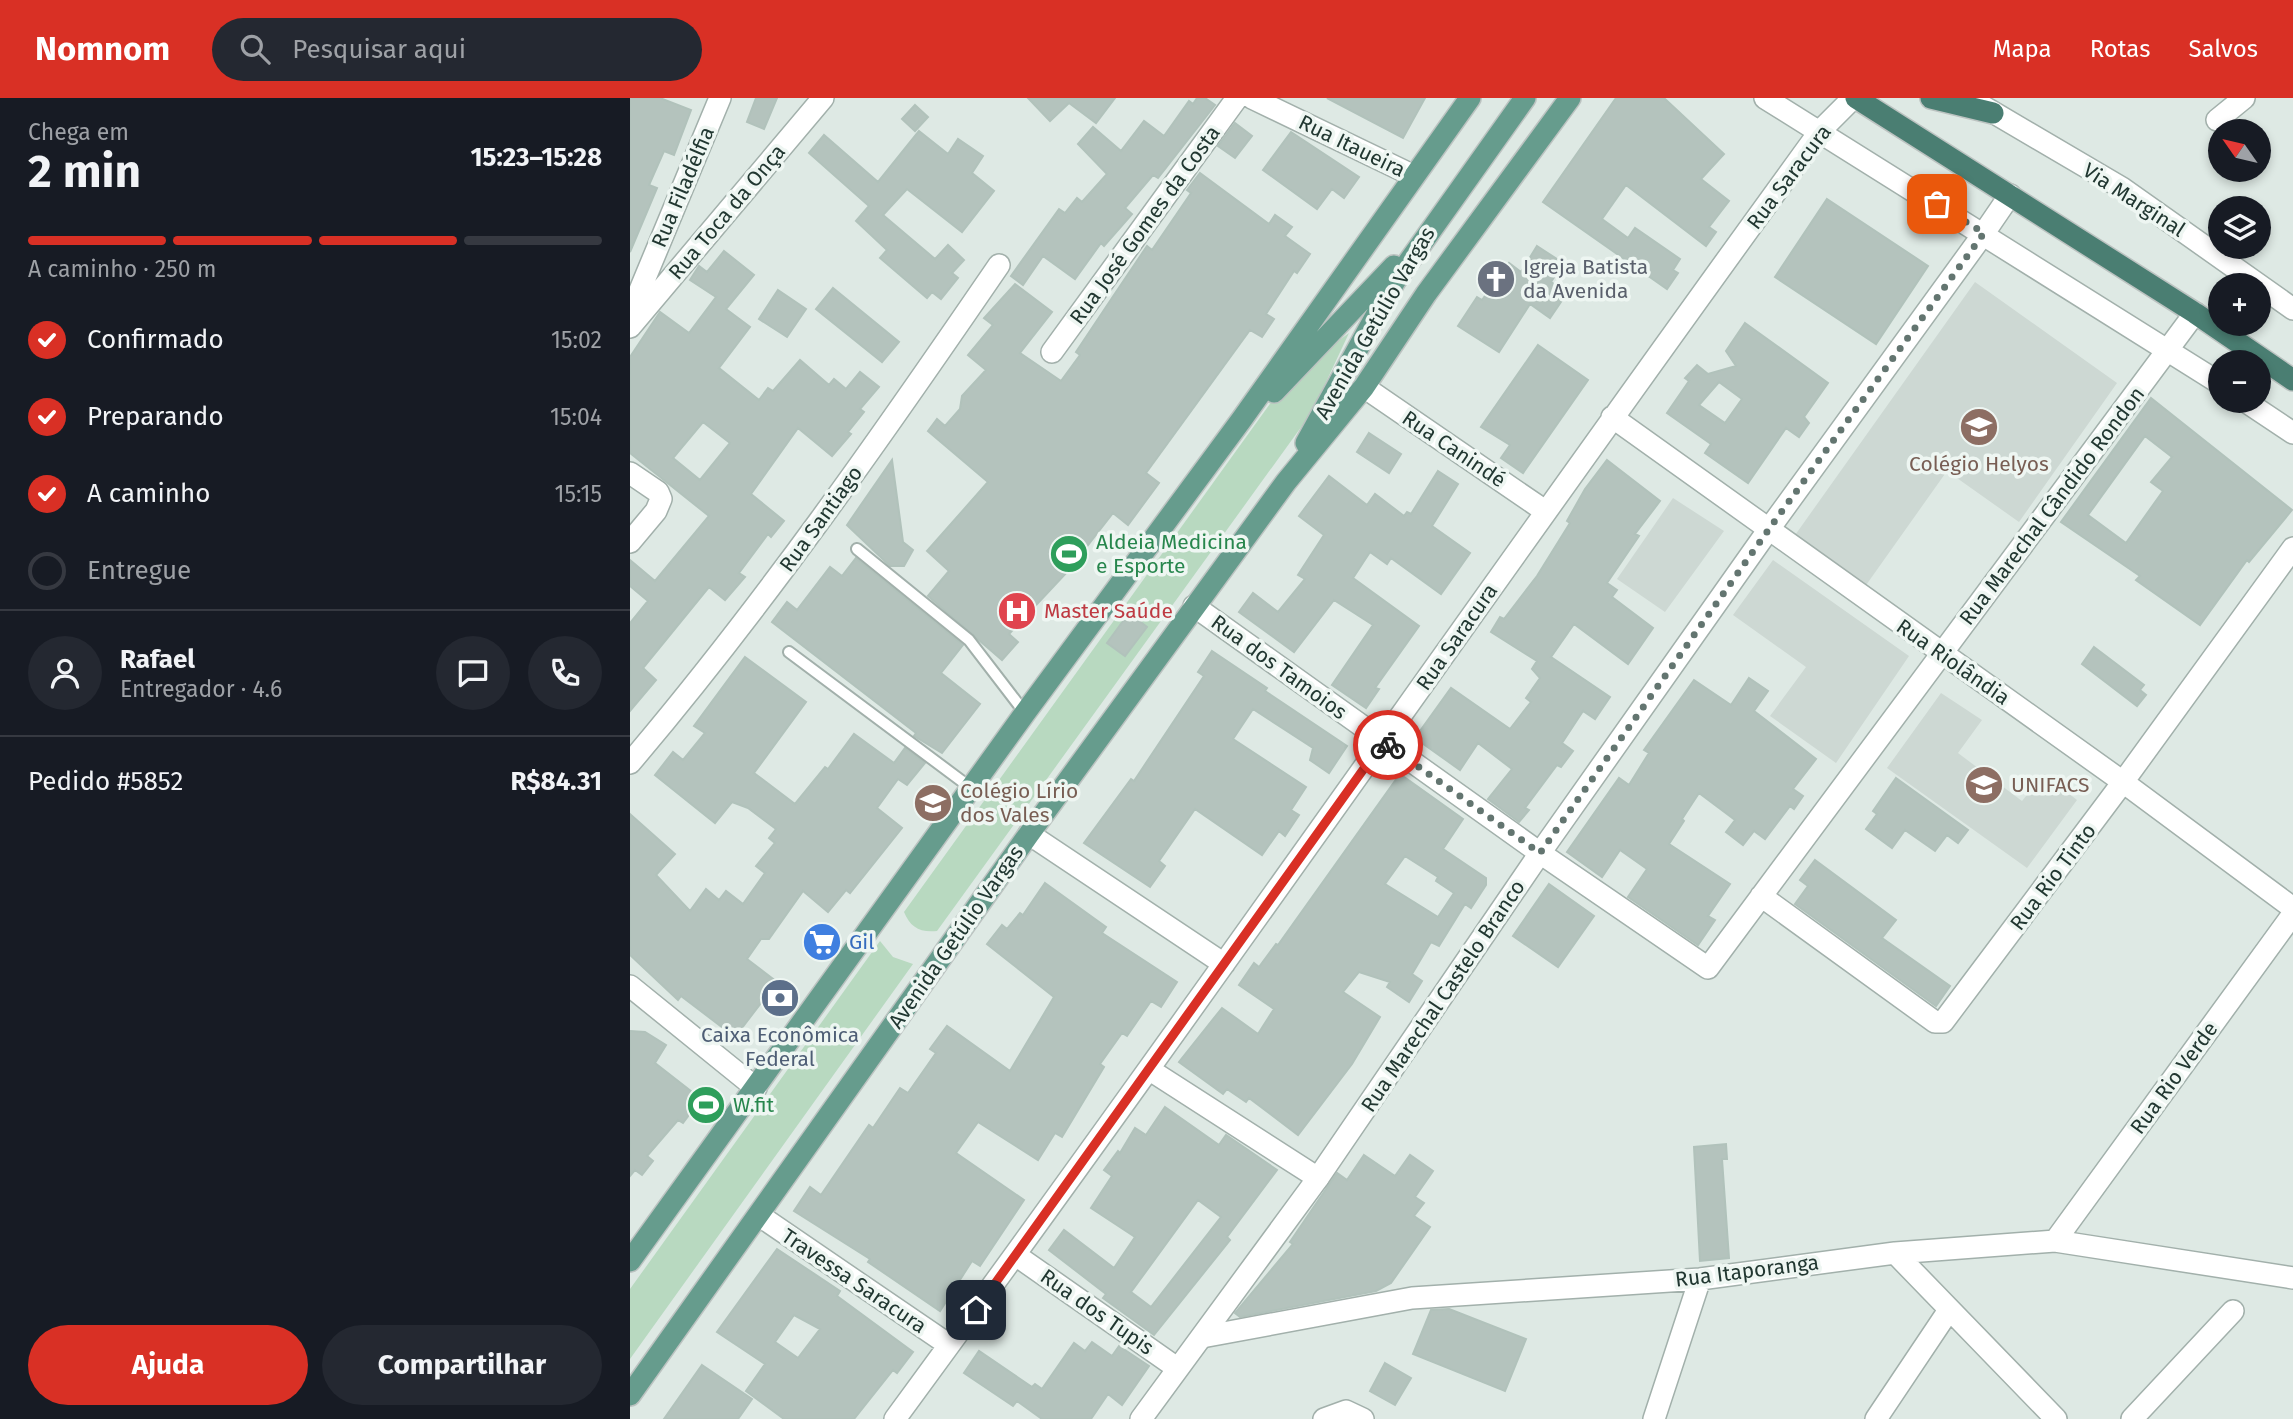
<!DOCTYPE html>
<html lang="pt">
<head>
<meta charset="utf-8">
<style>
  :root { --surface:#171b24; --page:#242831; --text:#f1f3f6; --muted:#9ea1a6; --line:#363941; --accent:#d93025 }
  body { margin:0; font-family:"Fira Sans",sans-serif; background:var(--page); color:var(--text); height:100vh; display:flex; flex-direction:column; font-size:26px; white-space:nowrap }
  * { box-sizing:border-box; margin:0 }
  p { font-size:23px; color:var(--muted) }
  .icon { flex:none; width:38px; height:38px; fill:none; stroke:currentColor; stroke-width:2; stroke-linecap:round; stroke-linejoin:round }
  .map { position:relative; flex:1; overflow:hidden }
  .drawer { display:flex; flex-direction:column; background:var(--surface); width:630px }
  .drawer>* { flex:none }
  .needle { width:46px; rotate:304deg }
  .controls { position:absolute; left:1578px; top:21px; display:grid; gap:14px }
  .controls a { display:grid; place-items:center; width:63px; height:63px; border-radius:50%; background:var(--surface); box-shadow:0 4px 10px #0003; font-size:35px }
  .pin { position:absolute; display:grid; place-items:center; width:60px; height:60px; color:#fff; margin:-30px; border-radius:14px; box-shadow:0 4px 10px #0006 }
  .courier { position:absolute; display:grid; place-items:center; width:70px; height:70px; margin:-35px; border:5px solid #d93025; border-radius:50%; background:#fff; color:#222; box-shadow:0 2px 9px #0007 }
  .headline em { font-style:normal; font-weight:700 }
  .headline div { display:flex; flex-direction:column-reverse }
  .headline { display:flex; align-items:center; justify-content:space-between; height:119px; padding:0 28px }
  h1 { font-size:46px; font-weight:700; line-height:52px }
  .bar { display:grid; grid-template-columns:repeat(4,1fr); gap:10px 7px; align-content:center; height:84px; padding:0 28px }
  .bar i { height:9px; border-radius:5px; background:var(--line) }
  .bar .active { background:var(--accent) }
  .bar p { grid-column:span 4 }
  .line { display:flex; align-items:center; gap:18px; padding:0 28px; border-top:2px solid var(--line) }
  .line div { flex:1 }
  .round { display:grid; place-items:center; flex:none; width:74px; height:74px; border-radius:37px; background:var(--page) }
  ol { padding:0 28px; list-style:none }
  li { display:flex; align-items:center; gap:21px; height:77px }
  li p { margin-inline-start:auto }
  li .icon { padding:7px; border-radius:50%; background:var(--accent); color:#fff; stroke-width:4 }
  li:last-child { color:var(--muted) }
  li i { width:38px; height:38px; border:4px solid var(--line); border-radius:50% }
  .action { display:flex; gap:14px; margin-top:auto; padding:14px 28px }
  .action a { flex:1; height:80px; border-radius:42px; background:var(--accent); color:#fff; font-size:28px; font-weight:700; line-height:80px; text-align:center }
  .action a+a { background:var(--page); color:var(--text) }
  header { display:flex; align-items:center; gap:42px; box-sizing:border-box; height:98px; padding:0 35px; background:var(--accent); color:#fff }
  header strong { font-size:33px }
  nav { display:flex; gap:38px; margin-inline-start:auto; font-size:24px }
  .search { width:490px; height:63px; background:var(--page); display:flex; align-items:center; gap:18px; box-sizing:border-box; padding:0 24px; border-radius:38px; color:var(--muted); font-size:26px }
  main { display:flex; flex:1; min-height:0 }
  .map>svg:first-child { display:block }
  .built { fill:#cdd8d3 }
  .green { fill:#b8d9c0 }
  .building { fill:#b4c3bd; stroke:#b1c2bb; stroke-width:2; fill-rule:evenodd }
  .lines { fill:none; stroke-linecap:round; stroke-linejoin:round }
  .service-casing { stroke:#a2b0ab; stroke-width:14 }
  .minor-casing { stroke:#a2b0ab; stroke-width:24 }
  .tertiary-casing { stroke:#a2b0ab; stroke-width:24 }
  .primary-casing { stroke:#bcc3c1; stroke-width:24 }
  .trunk-casing { stroke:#bcc3c1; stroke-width:24 }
  .service { stroke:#fff; stroke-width:10 }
  .minor { stroke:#fff; stroke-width:21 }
  .tertiary { stroke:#fff; stroke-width:21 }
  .primary { stroke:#669c8d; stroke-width:21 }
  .trunk { stroke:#4a7e72; stroke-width:21 }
  .done { stroke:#637570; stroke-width:7; stroke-dasharray:0 12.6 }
  .route { stroke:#d93025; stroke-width:9 }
  .labels { text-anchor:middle; stroke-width:7; stroke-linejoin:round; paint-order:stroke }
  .street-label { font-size:21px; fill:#213731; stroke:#eef6f2 }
  .worship-label { font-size:21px; fill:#5b616d; stroke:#eef6f2; text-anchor:start }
  .education-label { font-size:21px; fill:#785e54; stroke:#eef6f2; text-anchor:start }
  .leisure-label { font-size:21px; fill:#27864d; stroke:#eef6f2; text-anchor:start }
  .health-label { font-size:21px; fill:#be3a42; stroke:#eef6f2; text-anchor:start }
  .shop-label { font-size:21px; fill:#366cbe; stroke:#eef6f2; text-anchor:start }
  .service-label { font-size:21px; fill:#4e5e75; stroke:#eef6f2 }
</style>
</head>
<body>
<header>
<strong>Nomnom</strong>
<div class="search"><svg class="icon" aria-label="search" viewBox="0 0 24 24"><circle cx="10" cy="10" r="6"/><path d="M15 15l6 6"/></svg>Pesquisar aqui</div>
<nav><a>Mapa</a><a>Rotas</a><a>Salvos</a></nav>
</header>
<main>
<section class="drawer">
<div class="headline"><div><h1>2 min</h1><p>Chega em</p></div><em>15:23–15:28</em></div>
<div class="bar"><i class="active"></i><i class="active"></i><i class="active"></i><i></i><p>A caminho · 250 m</p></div>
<ol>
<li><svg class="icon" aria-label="check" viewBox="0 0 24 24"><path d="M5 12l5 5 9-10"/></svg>Confirmado<p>15:02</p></li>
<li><svg class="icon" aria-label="check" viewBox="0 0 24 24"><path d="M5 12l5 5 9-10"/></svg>Preparando<p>15:04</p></li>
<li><svg class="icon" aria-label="check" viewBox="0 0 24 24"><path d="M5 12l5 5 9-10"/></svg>A caminho<p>15:15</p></li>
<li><i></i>Entregue</li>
</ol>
<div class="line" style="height:126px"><a class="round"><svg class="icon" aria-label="person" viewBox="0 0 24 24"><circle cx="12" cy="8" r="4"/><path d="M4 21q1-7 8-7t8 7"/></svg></a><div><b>Rafael</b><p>Entregador · 4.6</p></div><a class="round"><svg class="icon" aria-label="chat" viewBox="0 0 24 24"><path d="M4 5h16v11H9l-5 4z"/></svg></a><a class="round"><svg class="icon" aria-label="phone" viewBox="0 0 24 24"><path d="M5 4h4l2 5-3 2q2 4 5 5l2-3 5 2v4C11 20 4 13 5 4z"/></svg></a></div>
<div class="line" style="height:91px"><div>Pedido #5852</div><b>R$84.31</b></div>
<div class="action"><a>Ajuda</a><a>Compartilhar</a></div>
</section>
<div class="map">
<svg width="1663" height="1321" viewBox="0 0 1663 1321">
  <rect width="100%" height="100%" fill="#dee9e4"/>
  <path class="built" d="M1345 184 1487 285 1389 424 1317 373 1234 490 1163 440Z
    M1043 400 1094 433 1035 514 987 481Z
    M1143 462 1279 558 1206 665 1140 618 1176 569 1103 517Z
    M1311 595 1352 622 1328 655 1392 703 1414 676 1447 702 1397 770 1257 670Z"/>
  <path class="green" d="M719 235 682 314 307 833C290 835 280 829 274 814L660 278Z
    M250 843 263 859 283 866 0 1261V1191Z"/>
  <path class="building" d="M0 0H30L61 12 44 57 34 53 19 87 27 90 0 154Z
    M126 0H147L134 31 117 24Z
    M398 0H485L466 25 439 5 420 23Z
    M567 0H575L585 7 528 80 523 77 495 110 502 116 474 148 471 145 445 181 413 158 393 187 381 178 429 111 435 115 447 100 452 104 477 76 448 46 463 29 491 53 514 23 534 38 559 3 563 6Z
    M697 0H795L773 40Z
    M986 0H1034L1094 56 1071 81 1099 103 1079 129 1086 134 1076 148 996 87 972 121 998 140 1005 130 1050 161 1043 172 1048 175 1037 191 913 104Z
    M285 7 298 19 285 33 272 21Z
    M605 25 622 38 605 60 588 48Z
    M289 33 318 56 328 41 353 58 342 75 364 93 332 134 277 91 253 117 305 161 318 147 334 162 322 175 328 180 311 201 302 194 297 200 250 160 257 152 226 123 239 108 179 55 194 37 248 84Z
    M661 34 729 79 714 100 702 91 687 111 633 72Z
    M570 75 639 126 645 117 662 129 655 138 680 156 667 175 664 173 636 216 644 221 632 239 620 232 516 375 529 385 498 427 483 415 437 474 379 536 388 544 372 562 298 498 319 473 297 453 358 384 298 333 307 321 315 328 330 311 332 298 356 272 338 257 363 227 354 220 385 186 422 214 390 255 431 283 450 257 446 254 482 200 517 148 522 152 546 117 561 95 557 92Z
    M1197 101 1298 168 1246 246 1145 179Z
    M907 148 933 165 921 184 937 195 920 220 900 206 869 254 828 228 847 199 852 202 879 165 891 174Z
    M94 153 124 177 96 211 120 229 89 270 129 302 138 290 143 293 170 262 199 287 204 281 216 291 230 274 249 289 230 311 234 314 218 334 221 336 202 358 168 330 121 396 154 423 141 439 138 436 109 475 115 479 95 502 79 489 13 570 26 582 0 613V525L18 503 0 488V462L25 483 79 418 0 355V259L30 214 59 235 86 199 60 182 69 168 77 174ZM73 324 100 345 70 382 43 360Z
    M203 190 269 244 252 264 186 211Z
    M148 192 176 211 157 239 129 221Z
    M1115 225 1198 285 1174 319 1179 325 1169 339 1156 330 1118 385 1075 355 1081 346 1037 315 1059 283 1055 280 1067 267 1078 276 1106 268 1096 253ZM1089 284 1112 301 1095 325 1069 307Z
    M908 247 958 282 893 375 871 360 880 347 851 329Z
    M1521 300 1662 412 1619 464 1617 462 1570 527 1506 482 1510 478 1431 424ZM1515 338 1542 359 1521 384 1533 393 1496 445 1458 417Z
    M739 335 771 356 759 375 727 354Z
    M262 362 273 444 283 452 274 468H260L217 427Z
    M977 362 1030 403 1005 436 1009 438 977 485 987 492 982 499 1023 530 998 566 944 526 921 559 980 599 965 621 953 613 932 645 943 653 931 669 927 667 895 710 899 712 889 724 858 701 882 671 848 645 830 672 785 640 821 590 880 631 901 604 896 600 910 580 902 571 907 563 861 534 870 519 874 521 907 478 940 425 937 423 955 391Z
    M808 373 828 386 802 428 840 455 811 496 761 460 757 466 740 454 723 480 789 528 745 590 749 591 736 610 702 587 743 527 704 502 664 554 609 514 623 495 648 514 675 481 668 477 694 437 669 418 699 378 737 407 745 396 774 418 777 414 781 416Z
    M226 460 333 547 311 575 350 606 312 655 284 638 286 635 142 524 157 504 167 512 200 469 212 478Z
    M499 515 517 529 495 558 477 545Z
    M1464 549 1514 587 1510 592 1516 597 1507 608 1452 566Z
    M582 553 637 590 635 593 717 648 699 675 680 662 683 650 623 611 603 641 676 689 661 712 669 717 655 738 649 733 632 757 565 711 529 763 535 768 520 789 454 745 501 681 504 683 574 578 568 574Z
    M115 559 176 604 124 675 165 706 195 669 198 671 224 636 264 665 275 650 295 665 277 687 268 681 247 710 272 730 220 795 216 792 198 814 173 793 139 841H131L117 861 147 884 105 939 51 898 48 902 0 857V716L45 756 26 777 60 813 76 791 89 802 96 793 113 806 135 775 126 768 145 745 139 740 146 731 118 710 102 704 85 725 25 677 43 654 53 662 75 635 64 628Z
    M1119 580 1138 593 1124 613 1186 661 1163 691 1173 698 1164 711 1160 708 1135 741 1124 733 1113 747 1096 734 1105 722 1069 695 1052 721 1054 723 1039 746 1100 786 1078 818 1085 822 1068 847 998 799 1017 771 990 752 972 779 937 754 989 680 999 687 1019 655 1014 652 1064 582 1101 607Z
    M770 676 833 721 813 751 856 780V787L841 810 835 806 809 848 801 844 782 876 792 883 779 904 757 889 760 884 729 874 713 894 750 919 722 966 668 1037 619 1000 616 1004 597 991 593 996 549 964 592 910 628 936 644 911 609 887 624 865 629 869 646 846 648 847ZM775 758 808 779 806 783 824 795 808 819 755 786Z
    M1266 680 1338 732 1328 745 1317 737 1305 753 1275 732 1262 750 1236 731 1247 716 1243 713Z
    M1185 762 1266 822 1252 840 1320 888 1306 908 1165 806 1178 788 1170 782Z
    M415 785 476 829 472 835 547 884 531 909 521 903 497 938 492 935 470 966 474 969 432 1039 425 1035 408 1062 348 1024 326 1055 394 1102 350 1168 342 1163 310 1213 238 1164 240 1161 164 1113 180 1089 191 1097 239 1027 243 1030 270 990 278 995 306 955 300 951 317 928 380 973 424 899 357 846 372 827 377 831 390 815 393 817Z
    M919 786 964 818 928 869 883 838Z
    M0 933 15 934 36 947 25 965 71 1001 53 1025 48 1022 17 1058 23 1063 12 1077 5 1072 0 1078Z
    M535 1009 589 1047 596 1037 647 1072 597 1139 600 1142 524 1237 473 1200 476 1196 419 1152 434 1132 484 1170 505 1139 461 1110 482 1078 474 1072 488 1053 490 1055 505 1030 516 1037ZM568 1102 591 1119 521 1209 501 1194Z
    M1096 1046 1097 1061H1092L1099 1160 1070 1163 1064 1049Z
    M734 1057 765 1078 780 1057 803 1073 785 1099 794 1105 784 1118 800 1129 761 1185 746 1193 610 1219 605 1215 663 1146 660 1144 707 1075 717 1082Z
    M147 1151 210 1193 207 1198 283 1254 267 1275 263 1272 224 1321H154L116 1293 135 1266 87 1234ZM164 1217 190 1231 168 1260 145 1244Z
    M819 1211 896 1241 875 1293 783 1256 801 1212Z
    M462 1244 482 1258 489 1248 519 1268 492 1307 478 1296 461 1321H412L387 1303 383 1308 334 1275 349 1253 402 1289 405 1286 412 1291 444 1245 455 1253Z
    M755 1265 781 1280 765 1307 740 1293Z
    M72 1267 122 1301 108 1321H34Z"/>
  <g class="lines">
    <g class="service-casing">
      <path id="service" d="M227 451 339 542 395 615
        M159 554 341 690"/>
    </g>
    <g class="minor-casing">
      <path id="minor" d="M622 0 784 78
        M1587 22 1614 0
        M1354 135 1380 97
        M0 216 90 0
        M0 229 193 0
        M422 254 607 0
        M734 289 915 413
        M982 319 1493 684 1663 810
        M0 375 28 394 31 401 26 413 0 444
        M564 508 910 755 1078 870 1565 215
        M0 665C134 507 252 338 369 167
        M399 736 594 866
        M1131 798 1305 924H1313L1493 684 1663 450
        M0 888 126 990
        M520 972 688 1080
        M130 1118 319 1247
        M1425 1143 1663 816
        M1265 1155 1426 1321
        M387 1158 547 1270
        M572 1239 782 1200 1070 1181 1265 1155 1425 1143 1663 1180
        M265 1321C578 895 879 460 1190 33L1223 0
        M694 1321 716 1313 733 1321
        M1024 1321 1070 1181
        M1246 1321 1319 1212
        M1502 1321 1603 1213"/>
    </g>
    <g class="tertiary-casing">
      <path id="tertiary" d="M1135 0 1591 286
        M1349 6 1492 90 1663 211
        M1615 303 1663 335
        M511 1321 688 1080 910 755 1139 431 1354 135"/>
    </g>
    <g class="primary-casing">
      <path id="primary" d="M644 294 764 168
        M676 345 765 183 895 0
        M0 1163 395 615 612 321 840 0
        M0 1297 399 736 656 384 734 289 796 196 940 0"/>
    </g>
    <g class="trunk-casing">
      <path id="trunk" d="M1226 0 1565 215 1663 282
        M1301 0 1363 15"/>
    </g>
    <use href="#service" class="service"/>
    <use href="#minor" class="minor"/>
    <use href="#tertiary" class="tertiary"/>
    <use href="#primary" class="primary"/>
    <use href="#trunk" class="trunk"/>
  </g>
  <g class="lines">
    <path class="done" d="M758 647 910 755 1139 431 1354 135 1307 106"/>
    <path class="route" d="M346 1212 753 644 758 647"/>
  </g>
  <defs>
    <g id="church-disc" transform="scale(2.0125)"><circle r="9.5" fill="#6b7280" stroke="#eef6f2"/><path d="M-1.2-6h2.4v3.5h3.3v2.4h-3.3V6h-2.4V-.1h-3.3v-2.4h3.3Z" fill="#fff"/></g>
    <g id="school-disc" transform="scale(2.0125)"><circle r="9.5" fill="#8d6e63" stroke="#eef6f2"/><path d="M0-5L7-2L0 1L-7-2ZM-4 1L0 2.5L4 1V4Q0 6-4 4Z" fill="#fff"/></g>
    <g id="stadium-disc" transform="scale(2.0125)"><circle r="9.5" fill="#2e9e5b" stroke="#eef6f2"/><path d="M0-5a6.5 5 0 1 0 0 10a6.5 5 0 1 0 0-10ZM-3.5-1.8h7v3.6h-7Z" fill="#fff"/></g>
    <g id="hospital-disc" transform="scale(2.0125)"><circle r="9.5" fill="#e0444e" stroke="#eef6f2"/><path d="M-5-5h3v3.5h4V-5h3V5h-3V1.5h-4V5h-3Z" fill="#fff"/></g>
    <g id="university-disc" transform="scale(2.0125)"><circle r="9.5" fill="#8d6e63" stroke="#eef6f2"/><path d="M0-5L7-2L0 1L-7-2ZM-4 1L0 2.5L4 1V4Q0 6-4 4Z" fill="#fff"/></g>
    <g id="supermarket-disc" transform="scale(2.0125)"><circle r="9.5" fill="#3f7fe0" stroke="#eef6f2"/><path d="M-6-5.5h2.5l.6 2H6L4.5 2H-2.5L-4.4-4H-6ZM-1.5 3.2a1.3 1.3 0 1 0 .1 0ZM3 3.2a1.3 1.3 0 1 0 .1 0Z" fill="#fff"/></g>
    <g id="bank-disc" transform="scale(2.0125)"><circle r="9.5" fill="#5c6f8a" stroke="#eef6f2"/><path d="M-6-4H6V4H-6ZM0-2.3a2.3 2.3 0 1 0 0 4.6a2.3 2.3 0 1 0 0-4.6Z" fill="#fff"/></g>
  </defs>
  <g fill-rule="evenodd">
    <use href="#church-disc" x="866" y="181"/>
    <use href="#school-disc" x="1349" y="329"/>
    <use href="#stadium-disc" x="439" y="456"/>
    <use href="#hospital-disc" x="387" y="513"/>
    <use href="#university-disc" x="1354" y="687"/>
    <use href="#school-disc" x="303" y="705"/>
    <use href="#supermarket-disc" x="192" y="844"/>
    <use href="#bank-disc" x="150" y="900"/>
    <use href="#stadium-disc" x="76" y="1007"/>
  </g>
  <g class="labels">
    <g class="street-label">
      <text transform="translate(722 48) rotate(26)" y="7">Rua Itaueira</text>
      <text transform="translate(1159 79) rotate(-53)" y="7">Rua Saracura</text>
      <text transform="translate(53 89) rotate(-67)" y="7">Rua Filadélfia</text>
      <text transform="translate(1504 102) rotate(33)" y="7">Via Marginal</text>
      <text transform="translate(97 114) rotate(-50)" y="7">Rua Toca da Onça</text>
      <text transform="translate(515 127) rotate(-54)" y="7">Rua José Gomes da Costa</text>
      <text transform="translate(745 225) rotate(-60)" y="7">Avenida Getúlio Vargas</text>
      <text transform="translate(824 351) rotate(34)" y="7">Rua Canindé</text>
      <text transform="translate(1422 408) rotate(-53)" y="7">Rua Marechal Cândido Rondon</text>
      <text transform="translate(191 421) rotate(-54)" y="7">Rua Santiago</text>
      <text transform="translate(827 539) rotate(-55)" y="7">Rua Saracura</text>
      <text transform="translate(1323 564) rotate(35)" y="7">Rua Riolândia</text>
      <text transform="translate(649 569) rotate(36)" y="7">Rua dos Tamoios</text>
      <text transform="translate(1423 779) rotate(-53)" y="7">Rua Rio Tinto</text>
      <text transform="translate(326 839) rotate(-55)" y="7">Avenida Getúlio Vargas</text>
      <text transform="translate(813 898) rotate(-56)" y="7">Rua Marechal Castelo Branco</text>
      <text transform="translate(1544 980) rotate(-54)" y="7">Rua Rio Verde</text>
      <text transform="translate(1117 1173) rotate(-7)" y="7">Rua Itaporanga</text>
      <text transform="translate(224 1183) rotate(34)" y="7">Travessa Saracura</text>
      <text transform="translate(467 1214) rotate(35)" y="7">Rua dos Tupis</text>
    </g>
    <g class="worship-label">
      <text x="893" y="176">Igreja Batista<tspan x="893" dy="24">da Avenida</tspan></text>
    </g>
    <g class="education-label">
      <text x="1349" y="373" text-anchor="middle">Colégio Helyos</text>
      <text x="1381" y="694">UNIFACS</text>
      <text x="330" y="700">Colégio Lírio<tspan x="330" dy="24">dos Vales</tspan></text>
    </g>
    <g class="leisure-label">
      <text x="466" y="451">Aldeia Medicina<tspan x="466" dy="24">e Esporte</tspan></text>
      <text x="103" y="1014">W.fit</text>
    </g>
    <g class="health-label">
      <text x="414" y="520">Master Saúde</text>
    </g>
    <g class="shop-label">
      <text x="219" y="851">Gil</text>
    </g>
    <g class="service-label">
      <text x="150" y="944">Caixa Econômica<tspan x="150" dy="24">Federal</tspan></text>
    </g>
  </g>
</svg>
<div class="controls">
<a><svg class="needle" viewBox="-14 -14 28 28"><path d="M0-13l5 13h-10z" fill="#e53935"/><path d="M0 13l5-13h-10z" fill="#9ea1a6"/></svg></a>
<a><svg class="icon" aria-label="layers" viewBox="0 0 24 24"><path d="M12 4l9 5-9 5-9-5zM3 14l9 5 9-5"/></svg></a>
<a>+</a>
<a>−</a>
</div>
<div class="pin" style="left:1307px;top:106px;background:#ea580c"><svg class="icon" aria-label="bag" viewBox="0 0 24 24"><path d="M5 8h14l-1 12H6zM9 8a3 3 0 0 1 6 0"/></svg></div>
<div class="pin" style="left:346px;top:1212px;background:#1f2937"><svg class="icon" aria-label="home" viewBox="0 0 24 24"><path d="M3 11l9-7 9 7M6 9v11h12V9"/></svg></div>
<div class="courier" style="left:758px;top:647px"><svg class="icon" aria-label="bike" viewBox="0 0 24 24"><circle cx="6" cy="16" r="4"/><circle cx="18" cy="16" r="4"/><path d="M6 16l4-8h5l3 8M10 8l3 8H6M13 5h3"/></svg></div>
</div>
</main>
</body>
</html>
